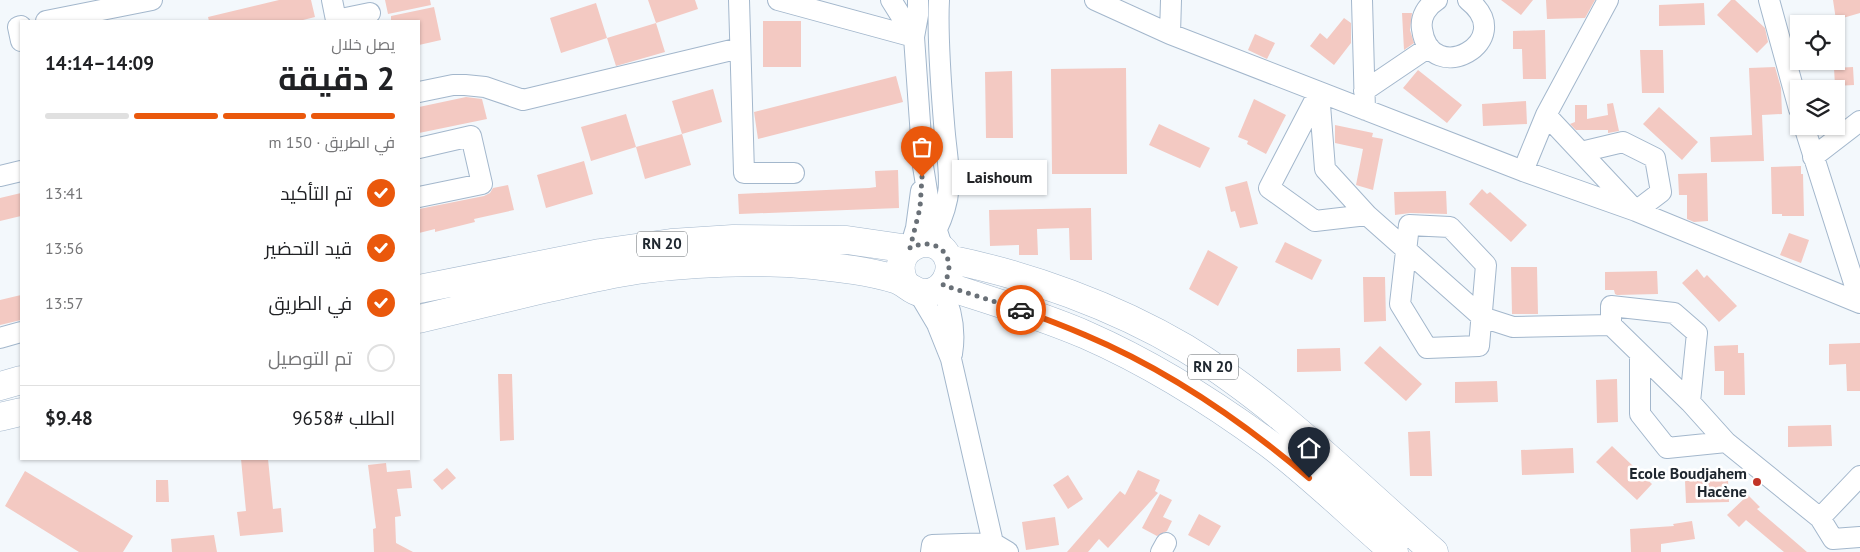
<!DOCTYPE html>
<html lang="ar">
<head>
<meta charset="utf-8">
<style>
  :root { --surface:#fff; --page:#f6f6f6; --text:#202124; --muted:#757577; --line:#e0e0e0; --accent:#ea580c }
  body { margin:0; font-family:"PT Sans",Cairo,sans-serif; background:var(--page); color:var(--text); direction:rtl; height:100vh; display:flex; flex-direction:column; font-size:19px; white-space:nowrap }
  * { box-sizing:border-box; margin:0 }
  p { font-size:16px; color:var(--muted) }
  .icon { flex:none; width:28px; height:28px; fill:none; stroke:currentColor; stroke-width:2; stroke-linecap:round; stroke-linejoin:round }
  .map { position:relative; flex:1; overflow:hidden; direction:ltr }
  .details { position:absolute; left:20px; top:20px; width:400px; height:440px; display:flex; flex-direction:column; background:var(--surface); border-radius:0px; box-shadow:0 1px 4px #0004; direction:rtl }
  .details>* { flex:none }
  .tools { position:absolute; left:1790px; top:15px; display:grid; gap:10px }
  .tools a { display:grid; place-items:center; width:55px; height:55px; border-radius:0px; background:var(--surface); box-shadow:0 1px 4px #0004; font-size:25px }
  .pin { position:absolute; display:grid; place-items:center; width:42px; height:42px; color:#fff; margin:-51px -21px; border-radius:50% 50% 50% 0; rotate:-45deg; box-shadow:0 0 5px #0007 }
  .pin .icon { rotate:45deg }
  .courier { position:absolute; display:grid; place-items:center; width:50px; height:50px; margin:-25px; border:4px solid #ea580c; border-radius:50%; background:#fff; color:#222; box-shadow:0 1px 6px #0007 }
  .bubble { position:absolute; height:35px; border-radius:0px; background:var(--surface); box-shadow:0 1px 4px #0004; font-size:16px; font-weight:700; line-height:35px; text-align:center; direction:rtl }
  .headline em { font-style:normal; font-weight:700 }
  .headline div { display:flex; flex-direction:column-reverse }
  .headline { display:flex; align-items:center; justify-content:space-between; height:85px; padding:0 25px }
  h1 { font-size:32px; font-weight:700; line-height:38px }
  .bar { display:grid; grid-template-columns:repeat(4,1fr); gap:8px 5px; align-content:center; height:60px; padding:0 25px }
  .bar i { height:6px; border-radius:4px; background:var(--line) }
  .bar .selected { background:var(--accent) }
  .bar p { grid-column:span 4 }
  .line { display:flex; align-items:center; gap:12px; padding:0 25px; border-top:1px solid var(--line) }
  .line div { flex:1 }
  ol { padding:0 25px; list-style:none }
  li { display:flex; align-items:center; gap:15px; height:55px }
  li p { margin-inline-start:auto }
  li .icon { padding:5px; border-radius:50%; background:var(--accent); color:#fff; stroke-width:4 }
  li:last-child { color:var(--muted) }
  li i { width:28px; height:28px; border:2px solid var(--line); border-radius:50% }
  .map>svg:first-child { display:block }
  .building { fill:#f3c9c2 }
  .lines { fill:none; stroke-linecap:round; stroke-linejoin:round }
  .minor-casing { stroke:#a3b7cc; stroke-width:22 }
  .highway-casing { stroke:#a3b7cc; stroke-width:29 }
  .minor { stroke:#fff; stroke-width:20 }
  .highway { stroke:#fff; stroke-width:28 }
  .done { stroke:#697077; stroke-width:5; stroke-dasharray:0 9 }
  .route { stroke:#ea580c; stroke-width:6 }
  .poi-dot { fill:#c13427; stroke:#fff; stroke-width:2 }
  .labels { text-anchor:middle; stroke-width:5; stroke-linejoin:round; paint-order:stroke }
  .shield { fill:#fff; stroke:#62686d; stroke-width:1 }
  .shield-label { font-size:15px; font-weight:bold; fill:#1f272f }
  .poi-label { font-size:16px; font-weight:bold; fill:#1f272f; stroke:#fff; text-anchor:end }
</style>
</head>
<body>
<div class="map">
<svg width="1860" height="552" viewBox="0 0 1860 552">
  <rect width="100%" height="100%" fill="#f3f8fc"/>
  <path class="building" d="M279 0H311L315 17 299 21H209L208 17Z
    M385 0H430L431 5 388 14Z
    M648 0H695L698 9 656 23Z
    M1501 0H1533L1521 15Z
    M1546 0H1595L1585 18 1547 19Z
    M1731 0H1735L1765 28 1768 42 1757 53 1717 15Z
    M1833 0H1860V13L1836 20Z
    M596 3 607 38 561 53 550 18Z
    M1704 3 1705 25 1659 26V5Z
    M434 7 441 40 419 45V21H391V16Z
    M1402 13H1412L1410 30 1414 43 1404 50Z
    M1344 18 1351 23V43L1334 65 1310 46 1320 33 1327 39Z
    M763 21H801V67H763Z
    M656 23 665 52 616 66 607 38Z
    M1545 30 1546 79H1523L1522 49H1513V31Z
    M1255 34 1275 43 1267 59 1248 50Z
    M1640 50H1663L1664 93H1642Z
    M1775 67 1781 88 1782 114 1762 115 1764 161 1711 162 1710 137 1752 135 1749 68Z
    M1853 67 1854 85 1835 86 1834 68Z
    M1126 68 1127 174H1052L1051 69Z
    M1418 70 1462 105 1447 123 1403 88Z
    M1012 71 1013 138H986L985 72Z
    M896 76 903 102 758 139 754 112Z
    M713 89 722 122 682 134 672 101Z
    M466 97 482 99 487 119 419 133V107Z
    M1254 99 1286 115 1266 154 1247 144 1248 141 1238 137Z
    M1526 101 1527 124 1483 126 1482 104Z
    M1613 103 1619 131 1608 133V130H1576L1570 124 1575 122V105H1587V119L1608 115 1607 104Z
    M1659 107 1698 142 1682 160 1643 124Z
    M626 114 636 147 591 161 581 127Z
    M1159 124 1210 148 1200 168 1149 145Z
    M1335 125 1373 133 1372 137 1383 139 1373 190 1356 185 1363 149 1335 143Z
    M682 134 691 165 645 179 636 147Z
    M584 161 593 194 546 208 537 175Z
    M1801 166V174H1803L1804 216H1782V214H1772L1771 167Z
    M898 170 899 208 739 214 738 194 869 188 876 187 875 171Z
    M1707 173 1708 221 1694 222 1687 219V195H1679L1678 174Z
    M1247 181 1258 224 1240 228 1235 211 1231 212 1225 187Z
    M508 185 514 210 474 219 475 222 435 232V229L419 233V209L484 196 490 193 493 188Z
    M1482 189 1487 194 1490 192 1527 225 1511 242 1469 204Z
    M1446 191 1447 214 1410 213 1395 215 1394 192Z
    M21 193V216L0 221V198Z
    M1091 208 1092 260H1070L1069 228 1037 229 1038 255H1019V245L990 246 989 210Z
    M1789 233 1809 240 1801 263 1780 255Z
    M1285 242 1322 260 1312 280 1275 262Z
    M1208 250 1238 267 1218 306 1189 289Z
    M1511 267H1537L1538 314H1512Z
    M1697 269 1704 278 1707 275 1737 306 1719 322 1682 283Z
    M1657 271 1658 294 1617 295 1615 294 1614 290H1605V272Z
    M1363 277H1385L1386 321 1364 322Z
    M21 295V320L0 325V300Z
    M1860 343V391H1847L1846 364 1829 365V344Z
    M1738 345V353H1744L1745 395H1724V371H1715L1714 346Z
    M1380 346 1422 384 1406 401 1364 363Z
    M1340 348 1341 371 1297 372V349Z
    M498 374H512L514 440 500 441Z
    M1617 379 1618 422 1597 423 1596 380Z
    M1497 381 1498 402 1455 403V382Z
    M1831 425 1832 446 1788 447V426Z
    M1430 431 1432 476H1410L1408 432Z
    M1612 446 1652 484 1637 500 1596 462Z
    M1573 448 1574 473 1522 475 1521 450Z
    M241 459H268L273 509 281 508 283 532 240 536 237 512 246 511Z
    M386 463 387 472 410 470 412 488 397 489 401 516 395 517 396 543 413 552H374L373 529 376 528 368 465Z
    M447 468 456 478 442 490 433 480Z
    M1138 470 1160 480 1155 491 1158 493 1108 548 1099 539 1088 552H1067L1120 491 1125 495Z
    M25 471 133 536 123 552H79L5 506Z
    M1068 475 1083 499 1068 509 1053 485Z
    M156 480H168L169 502H156Z
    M1728 480 1729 502 1686 503 1685 481Z
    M1160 494 1172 500 1163 517 1172 521 1167 531 1157 536 1142 528Z
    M1748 495 1760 507 1757 509 1807 552H1784L1746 520 1739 527 1727 515Z
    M1199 514 1221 526 1209 546 1188 535Z
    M1055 517 1059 545 1026 550 1022 522Z
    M1692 521 1695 539 1661 544V552H1631L1630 529 1674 526 1673 524Z
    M214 535 217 552H172L171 539Z"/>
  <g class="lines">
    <g class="minor-casing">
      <path id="minor" d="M332 0 336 20
        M739 0 744 173H794
        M778 0 914 37
        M891 0 914 37
        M918 0V15L914 37 923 166 930 210 944 252
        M1095 0 1170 34 1523 171 1636 211 1860 303
        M1362 0 1365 110
        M1437 0C1427 6 1420 17 1422 29 1430 89 1520 41 1468 0
        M1769 0 1799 109
        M46 21 152 0
        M336 21V20L370 13
        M21 26 18 27 21 41
        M1170 34 1171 0
        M1364 91 1429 47
        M419 92 453 85H465L485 87 523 100 740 48
        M1546 115 1636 211 1661 192 1655 158 1623 142 1581 152
        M1804 126 1860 302
        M419 148 471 136 482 184 419 197
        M1813 157 1860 121
        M1523 171 1546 115 1608 0
        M0 176 21 171
        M1367 215 1315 221 1269 188 1319 92 1325 169 1367 215 1482 317 1513 327 1611 325 1690 402 1726 442 1820 518
        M1409 225 1450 227 1486 265 1479 346 1427 348 1400 304Z
        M936 231C957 188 947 167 944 123 941 85 937 37 939 0
        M910 248 916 228 921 191
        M941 287C952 309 956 330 952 354
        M918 292 937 324 951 359 993 543 1008 552
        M1611 325V306L1674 313 1697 333 1690 402
        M0 338 21 332
        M1640 354V414L1667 448 1726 442
        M1860 476 1820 518 1833 539 1860 537
        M931 552 932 545 993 543
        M1161 552 1166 543"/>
    </g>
    <g class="highway-casing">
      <path id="highway" d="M948 259C1028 275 1114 306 1185 348 1277 404 1353 482 1434 552
        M943 285C991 301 1040 315 1086 335 1150 363 1212 402 1268 443 1312 476 1352 516 1394 552
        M419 289 600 253 671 243 733 239 847 240 909 249
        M419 319C460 309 502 299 544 289 577 282 610 273 644 269 700 262 757 260 813 265 841 268 868 271 895 279 906 282 912 293 925 293 942 293 954 274 948 258 935 228 888 247 904 282
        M0 386 21 380
        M0 417 21 412"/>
    </g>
    <use href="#minor" class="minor"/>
    <use href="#highway" class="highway"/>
  </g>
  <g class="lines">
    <path class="done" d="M922 177 920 208 910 248C938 234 960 259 943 285L1021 310"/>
    <path class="route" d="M1021 310C1043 318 1064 326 1085 335 1166 369 1242 421 1309 478"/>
  </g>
  <circle class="poi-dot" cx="1757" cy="482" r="5"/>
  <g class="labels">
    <g class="shield">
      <rect x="637" y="231.5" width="50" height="25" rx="4"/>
      <rect x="1188" y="354.5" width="50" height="25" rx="4"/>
    </g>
    <g class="shield-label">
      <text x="662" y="249">RN 20</text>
      <text x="1213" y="372">RN 20</text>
    </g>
    <g class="poi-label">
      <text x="1747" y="479">Ecole Boudjahem<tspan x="1747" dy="18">Hacène</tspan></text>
    </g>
  </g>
</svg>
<div class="tools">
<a><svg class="icon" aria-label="locate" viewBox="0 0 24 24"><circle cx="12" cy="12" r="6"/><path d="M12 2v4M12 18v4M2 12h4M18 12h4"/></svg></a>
<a><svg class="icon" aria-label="layers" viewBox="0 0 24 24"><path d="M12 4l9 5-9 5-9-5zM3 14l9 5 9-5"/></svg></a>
</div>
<div class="pin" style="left:922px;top:177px;background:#ea580c"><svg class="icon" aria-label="bag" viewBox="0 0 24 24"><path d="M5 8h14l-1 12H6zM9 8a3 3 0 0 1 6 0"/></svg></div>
<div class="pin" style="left:1309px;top:478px;background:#1f2937"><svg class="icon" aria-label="home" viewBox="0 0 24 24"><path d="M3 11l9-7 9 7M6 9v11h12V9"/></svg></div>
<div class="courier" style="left:1021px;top:310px"><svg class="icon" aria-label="car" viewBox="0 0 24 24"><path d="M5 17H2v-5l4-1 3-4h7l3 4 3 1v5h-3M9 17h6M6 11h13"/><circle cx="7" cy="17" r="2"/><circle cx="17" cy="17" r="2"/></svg></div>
<div class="bubble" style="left:952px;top:160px;width:95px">Laishoum</div>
<section class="details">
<div class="headline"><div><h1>2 دقيقة</h1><p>يصل خلال</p></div><em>14:09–14:14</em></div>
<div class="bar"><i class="selected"></i><i class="selected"></i><i class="selected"></i><i></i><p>في الطريق · 150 m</p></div>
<ol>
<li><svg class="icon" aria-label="check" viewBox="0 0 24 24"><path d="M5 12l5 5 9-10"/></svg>تم التأكيد<p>13:41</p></li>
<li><svg class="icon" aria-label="check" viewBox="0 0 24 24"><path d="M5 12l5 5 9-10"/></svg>قيد التحضير<p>13:56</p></li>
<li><svg class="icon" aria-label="check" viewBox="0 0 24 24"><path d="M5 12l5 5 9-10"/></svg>في الطريق<p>13:57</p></li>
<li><i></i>تم التوصيل</li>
</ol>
<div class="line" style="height:65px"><div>الطلب #9658</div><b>$9.48</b></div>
</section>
</div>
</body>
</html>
